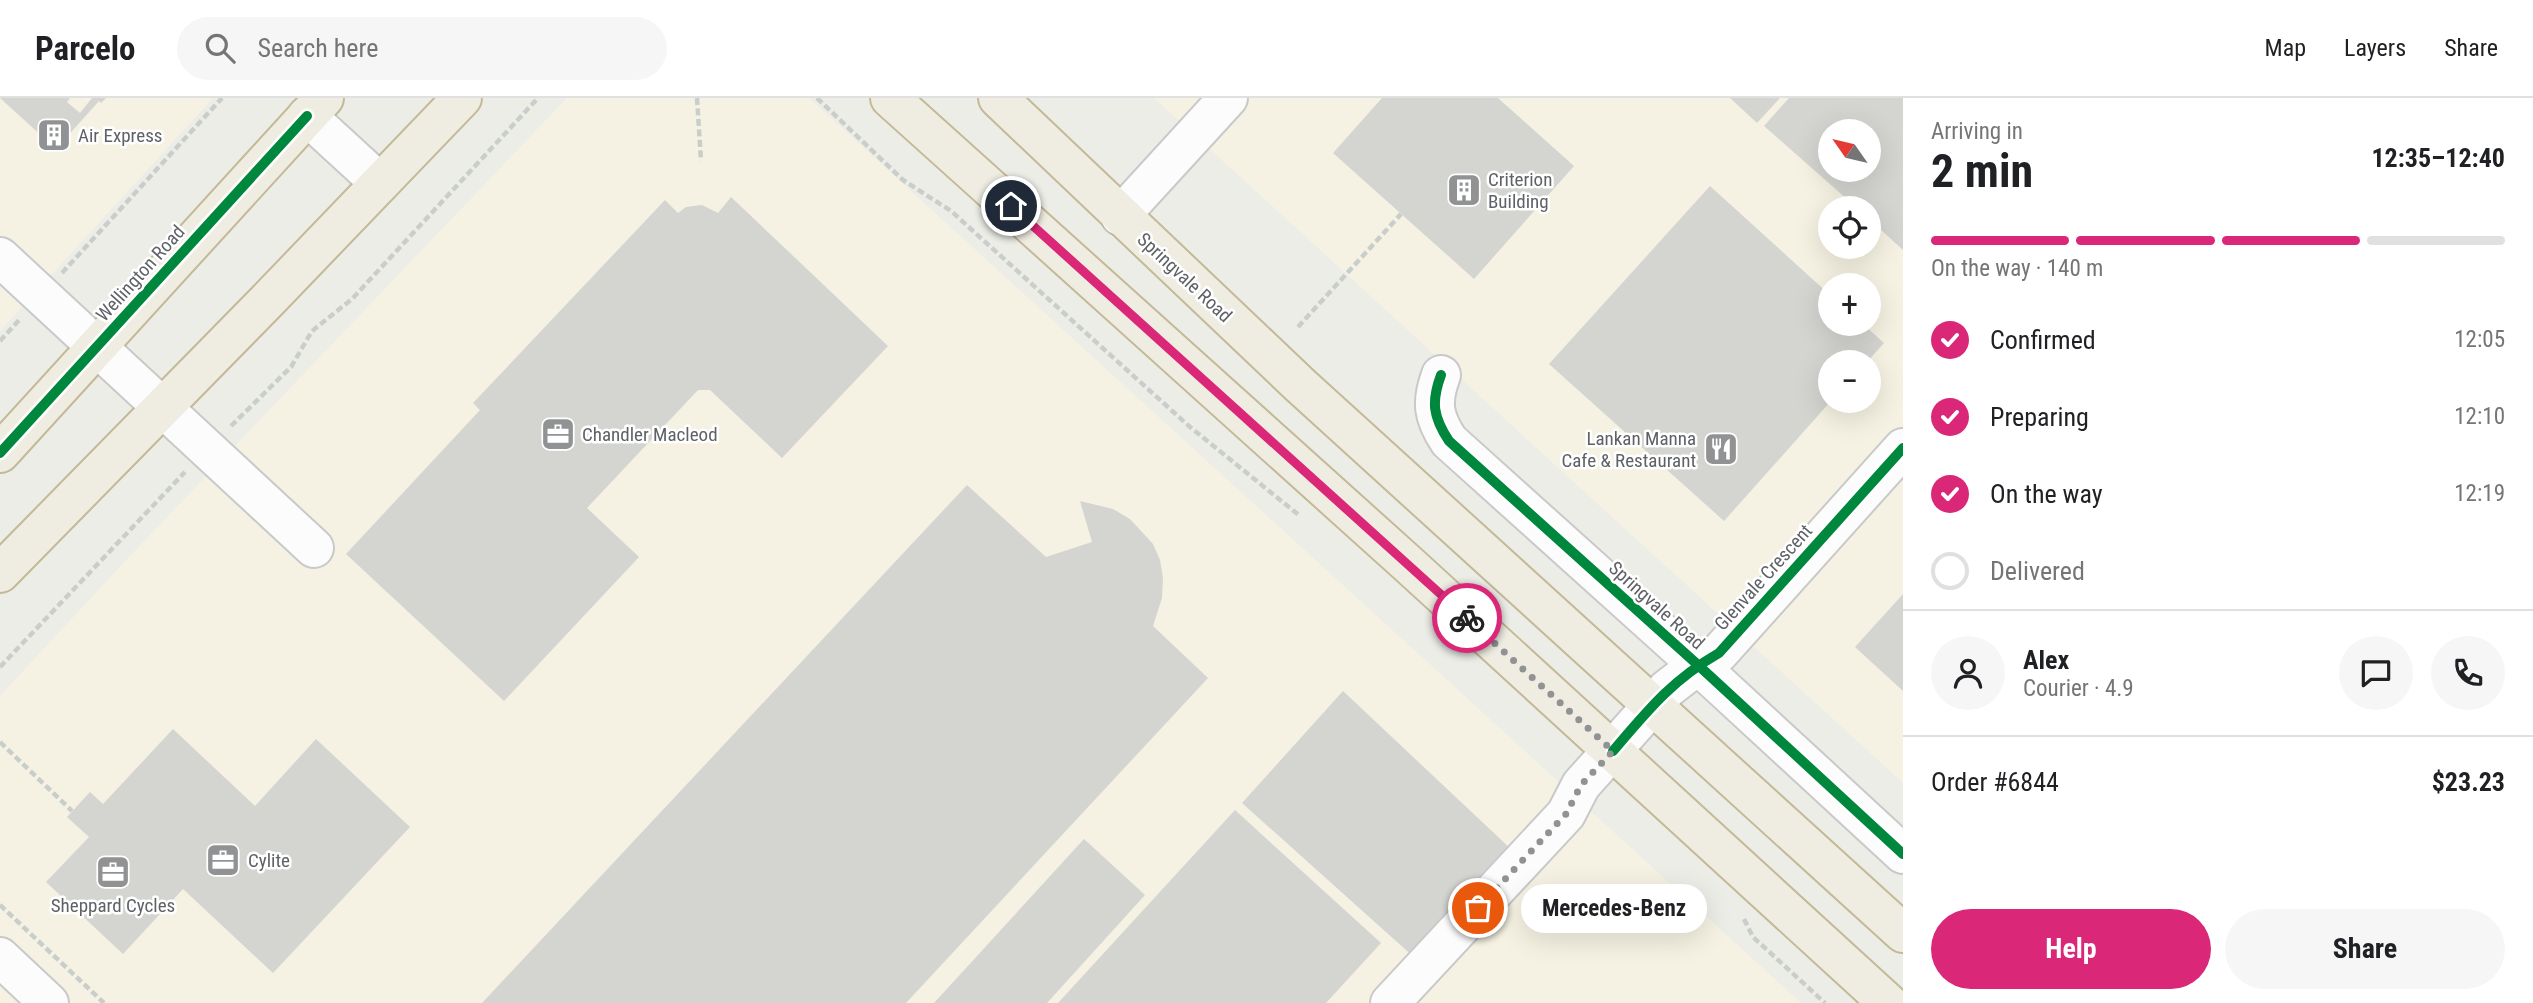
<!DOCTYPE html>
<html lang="en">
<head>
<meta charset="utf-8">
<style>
  :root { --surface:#fff; --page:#f6f6f6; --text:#202124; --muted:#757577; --line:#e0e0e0; --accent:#db2777 }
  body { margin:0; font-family:"Roboto Condensed",sans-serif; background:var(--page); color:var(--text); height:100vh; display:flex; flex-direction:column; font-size:26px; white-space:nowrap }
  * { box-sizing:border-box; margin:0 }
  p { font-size:23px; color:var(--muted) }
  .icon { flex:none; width:38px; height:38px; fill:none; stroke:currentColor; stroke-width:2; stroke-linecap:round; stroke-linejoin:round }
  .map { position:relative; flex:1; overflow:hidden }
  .drawer { display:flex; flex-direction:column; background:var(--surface); width:630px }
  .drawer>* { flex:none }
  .needle { width:46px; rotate:304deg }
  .buttons { position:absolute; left:1818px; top:21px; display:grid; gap:14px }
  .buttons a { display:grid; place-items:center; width:63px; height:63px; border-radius:50%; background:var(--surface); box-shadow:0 7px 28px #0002; font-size:35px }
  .pin { position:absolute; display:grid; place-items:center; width:60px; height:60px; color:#fff; margin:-30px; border:4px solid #fff; border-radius:50%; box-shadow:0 2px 7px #0007 }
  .courier { position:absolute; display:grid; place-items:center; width:70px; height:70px; margin:-35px; border:5px solid #db2777; border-radius:50%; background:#fff; color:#222; box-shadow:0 2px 9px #0007 }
  .bubble { position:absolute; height:49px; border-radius:24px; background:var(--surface); box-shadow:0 7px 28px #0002; font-size:23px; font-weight:700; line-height:49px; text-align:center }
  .headline em { font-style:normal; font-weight:700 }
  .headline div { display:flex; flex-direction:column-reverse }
  .headline { display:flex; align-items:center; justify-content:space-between; height:119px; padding:0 28px }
  h1 { font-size:46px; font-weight:700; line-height:52px }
  .bar { display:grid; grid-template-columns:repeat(4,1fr); gap:10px 7px; align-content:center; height:84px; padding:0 28px }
  .bar i { height:9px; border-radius:5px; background:var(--line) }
  .bar .on { background:var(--accent) }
  .bar p { grid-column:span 4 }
  .line { display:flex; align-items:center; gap:18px; padding:0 28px; border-top:2px solid var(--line) }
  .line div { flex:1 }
  .round { display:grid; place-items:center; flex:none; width:74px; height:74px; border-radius:37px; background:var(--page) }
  ol { padding:0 28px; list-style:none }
  li { display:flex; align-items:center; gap:21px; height:77px }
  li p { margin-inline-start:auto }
  li .icon { padding:7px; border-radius:50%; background:var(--accent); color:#fff; stroke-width:4 }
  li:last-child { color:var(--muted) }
  li i { width:38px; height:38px; border:4px solid var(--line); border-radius:50% }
  .button { display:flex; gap:14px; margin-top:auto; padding:14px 28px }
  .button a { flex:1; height:80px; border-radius:42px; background:var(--accent); color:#fff; font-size:28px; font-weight:700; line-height:80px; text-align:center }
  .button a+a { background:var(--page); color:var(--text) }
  header { display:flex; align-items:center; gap:42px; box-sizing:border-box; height:98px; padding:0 35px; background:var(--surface); border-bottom:2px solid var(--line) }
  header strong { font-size:33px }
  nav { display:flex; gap:38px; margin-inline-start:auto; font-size:24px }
  .search { width:490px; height:63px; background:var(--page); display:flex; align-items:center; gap:18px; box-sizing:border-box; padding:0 24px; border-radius:38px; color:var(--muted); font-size:26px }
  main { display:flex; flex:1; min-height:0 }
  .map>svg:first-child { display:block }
  .commercial { fill:#f5f2e3; fill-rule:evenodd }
  .building { fill:#d4d4d1; fill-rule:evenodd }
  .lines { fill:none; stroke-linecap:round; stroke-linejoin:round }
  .minor-casing { stroke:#c9c9c9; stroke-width:42 }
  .highway-casing { stroke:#c3b997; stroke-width:42 }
  .path { stroke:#c9cecb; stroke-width:4.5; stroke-dasharray:7 3.5; stroke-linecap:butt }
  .minor { stroke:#fcfcfc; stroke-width:38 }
  .highway { stroke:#efede2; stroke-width:38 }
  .cycleway-casing { stroke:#fff; stroke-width:15 }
  .cycleway { stroke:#00873e; stroke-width:10 }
  .done { stroke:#909294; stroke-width:7; stroke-dasharray:0 12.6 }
  .route { stroke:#db2777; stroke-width:9 }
  .labels { text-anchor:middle; stroke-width:5; stroke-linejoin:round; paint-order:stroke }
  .poi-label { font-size:19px; fill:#5e6166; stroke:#fff; text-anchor:start }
  .street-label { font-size:19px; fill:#5e6166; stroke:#fff }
</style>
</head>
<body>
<header>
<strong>Parcelo</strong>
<div class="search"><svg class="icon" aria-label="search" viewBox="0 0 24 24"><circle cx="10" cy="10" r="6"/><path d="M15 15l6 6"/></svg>Search here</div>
<nav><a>Map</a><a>Layers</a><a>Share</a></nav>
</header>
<main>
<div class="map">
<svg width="1903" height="905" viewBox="0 0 1903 905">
  <rect width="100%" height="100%" fill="#edede8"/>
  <path class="commercial" d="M0 0H213L0 233Z
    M567 0H809L1801 905H0V598L128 460Z
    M1154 0H1903V685ZM1830 33H1869V72H1830ZM1830 110H1869V149H1830ZM1830 187H1869V226H1830ZM1830 264H1869V303H1830Z"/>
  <path class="building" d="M0 0H70L67 4 80 15 92 0H106L101 5 99 3 56 51Z
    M1382 0H1498L1574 68 1474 181 1333 55Z
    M1730 0H1780L1757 25Z
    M1789 0H1903V152L1869 121V110H1857L1764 28ZM1830 33H1869V72H1830Z
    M1710 88 1830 197V226H1863L1884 245 1867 264H1830V304L1724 423 1549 266Z
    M731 99 888 248 782 360 710 292H698L587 410 639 459 504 603 346 456 480 312 473 305 665 102 678 115 686 109 702 107 718 115Z
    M967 387 1046 459 1092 444 1080 403 1113 411 1130 421 1153 446 1160 462 1163 480 1162 500 1153 528 1208 580 906 905H482Z
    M1903 496V593L1855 549Z
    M1343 593 1513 753 1416 861 1242 705Z
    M173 631 255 708 316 641 410 729 273 875 183 791 123 856 46 784 89 739 67 719 90 694 103 706Z
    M1235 712 1381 845 1326 905H1058Z
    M1084 741 1145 797 1047 905H934Z"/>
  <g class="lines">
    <g class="minor-casing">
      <path id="minor" d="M307 18 380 85
        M1120 118 1228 0
        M0 159 314 450
        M1441 277C1431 304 1433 319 1449 343L1698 567 1903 756
        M0 859 49 905
        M1390 905 1566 716 1581 687 1667 591 1698 567 1719 555 1903 350"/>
    </g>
    <g class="highway-casing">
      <path id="highway" d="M890 0 1407 465 1888 905
        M998 0 1300 287 1903 835
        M0 355 324 0
        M0 475 267 203 462 0"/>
    </g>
    <path class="path" d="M697 0 701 63
      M817 0 903 82 951 113 1190 329 1300 418
      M62 175 222 0
      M1298 229 1401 116
      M0 243 21 220
      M231 328 291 269 312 233 352 201 538 0
      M0 569 185 374
      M0 644 72 713
      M0 807 104 905
      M1744 821 1753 839 1825 905"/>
    <use href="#minor" class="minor"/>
    <use href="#highway" class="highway"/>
    <g class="cycleway-casing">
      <path id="cycleway" d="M1441 277C1431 304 1433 319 1449 343L1698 567 1903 756
        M0 355 307 18
        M1613 653C1648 612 1672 582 1719 555L1903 350"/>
    </g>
    <use href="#cycleway" class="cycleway"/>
  </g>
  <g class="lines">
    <path class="done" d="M1467 520 1613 653 1581 687 1566 716 1478 810"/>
    <path class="route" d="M1011 108 1467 520"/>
  </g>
  <defs>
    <g id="building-square" transform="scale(1.75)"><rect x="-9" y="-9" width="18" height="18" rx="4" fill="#909294" stroke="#fff"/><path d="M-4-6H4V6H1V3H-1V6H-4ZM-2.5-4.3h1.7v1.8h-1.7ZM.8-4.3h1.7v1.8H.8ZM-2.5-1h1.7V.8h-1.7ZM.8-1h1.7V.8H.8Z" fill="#fff"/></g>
    <g id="office-square" transform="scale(1.75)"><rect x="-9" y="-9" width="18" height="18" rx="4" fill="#909294" stroke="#fff"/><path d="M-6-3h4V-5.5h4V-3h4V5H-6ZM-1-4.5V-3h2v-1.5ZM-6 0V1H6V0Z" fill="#fff"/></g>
    <g id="restaurant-square" transform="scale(1.75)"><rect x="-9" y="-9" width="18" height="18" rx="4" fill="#909294" stroke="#fff"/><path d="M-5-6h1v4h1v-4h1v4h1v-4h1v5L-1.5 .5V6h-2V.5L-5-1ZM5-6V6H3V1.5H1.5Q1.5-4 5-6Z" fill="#fff"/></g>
  </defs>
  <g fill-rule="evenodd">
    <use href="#building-square" x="54" y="37"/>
    <use href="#building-square" x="1464" y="92"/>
    <use href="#office-square" x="558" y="336"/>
    <use href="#restaurant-square" x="1721" y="351"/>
    <use href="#office-square" x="223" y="762"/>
    <use href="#office-square" x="113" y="774"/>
  </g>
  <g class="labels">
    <g class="poi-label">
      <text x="78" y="44">Air Express</text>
      <text x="1488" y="88">Criterion<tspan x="1488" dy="22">Building</tspan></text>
      <text x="582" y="343">Chandler Macleod</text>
      <text x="1696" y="347" text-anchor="end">Lankan Manna<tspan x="1696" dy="22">Cafe &amp; Restaurant</tspan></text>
      <text x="248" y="769">Cylite</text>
      <text x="113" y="814" text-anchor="middle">Sheppard Cycles</text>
    </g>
    <g class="street-label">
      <text transform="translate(140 175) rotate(-48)" y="7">Wellington Road</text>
      <text transform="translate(1185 179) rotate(43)" y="7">Springvale Road</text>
      <text transform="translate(1763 479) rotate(-48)" y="7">Glenvale Crescent</text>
      <text transform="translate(1657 507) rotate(42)" y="7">Springvale Road</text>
    </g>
  </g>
</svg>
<div class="buttons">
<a><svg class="needle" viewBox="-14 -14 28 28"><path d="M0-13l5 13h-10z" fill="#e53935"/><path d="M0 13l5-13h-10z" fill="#757577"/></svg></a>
<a><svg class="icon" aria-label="locate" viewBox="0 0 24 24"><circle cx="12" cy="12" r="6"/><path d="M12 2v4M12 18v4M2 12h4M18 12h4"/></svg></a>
<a>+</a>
<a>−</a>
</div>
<div class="pin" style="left:1478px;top:810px;background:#ea580c"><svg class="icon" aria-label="bag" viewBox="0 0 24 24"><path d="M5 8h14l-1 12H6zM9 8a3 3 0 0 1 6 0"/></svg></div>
<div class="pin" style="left:1011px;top:108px;background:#1f2937"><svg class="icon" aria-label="home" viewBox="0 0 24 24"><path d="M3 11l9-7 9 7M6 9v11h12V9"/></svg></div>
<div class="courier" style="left:1467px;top:520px"><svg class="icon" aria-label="bike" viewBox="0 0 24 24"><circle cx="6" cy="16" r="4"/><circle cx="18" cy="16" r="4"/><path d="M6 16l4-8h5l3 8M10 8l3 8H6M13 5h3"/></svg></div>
<div class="bubble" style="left:1521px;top:786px;width:186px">Mercedes-Benz</div>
</div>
<section class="drawer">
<div class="headline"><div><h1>2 min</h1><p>Arriving in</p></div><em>12:35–12:40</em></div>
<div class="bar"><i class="on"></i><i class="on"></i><i class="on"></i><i></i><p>On the way · 140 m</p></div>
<ol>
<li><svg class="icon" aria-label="check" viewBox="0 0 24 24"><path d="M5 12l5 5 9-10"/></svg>Confirmed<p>12:05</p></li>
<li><svg class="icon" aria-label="check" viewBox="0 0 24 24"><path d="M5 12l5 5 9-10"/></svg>Preparing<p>12:10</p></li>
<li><svg class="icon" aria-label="check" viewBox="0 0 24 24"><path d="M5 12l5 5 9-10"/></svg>On the way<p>12:19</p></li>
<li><i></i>Delivered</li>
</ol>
<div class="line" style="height:126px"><a class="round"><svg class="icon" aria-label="person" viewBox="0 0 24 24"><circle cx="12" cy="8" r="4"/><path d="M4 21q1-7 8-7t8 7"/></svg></a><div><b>Alex</b><p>Courier · 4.9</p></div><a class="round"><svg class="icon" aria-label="chat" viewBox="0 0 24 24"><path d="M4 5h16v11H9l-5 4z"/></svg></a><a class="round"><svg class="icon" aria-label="phone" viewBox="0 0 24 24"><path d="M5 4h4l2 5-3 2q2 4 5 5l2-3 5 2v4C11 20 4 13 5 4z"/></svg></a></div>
<div class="line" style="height:91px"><div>Order #6844</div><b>$23.23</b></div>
<div class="button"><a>Help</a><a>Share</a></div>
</section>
</main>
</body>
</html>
